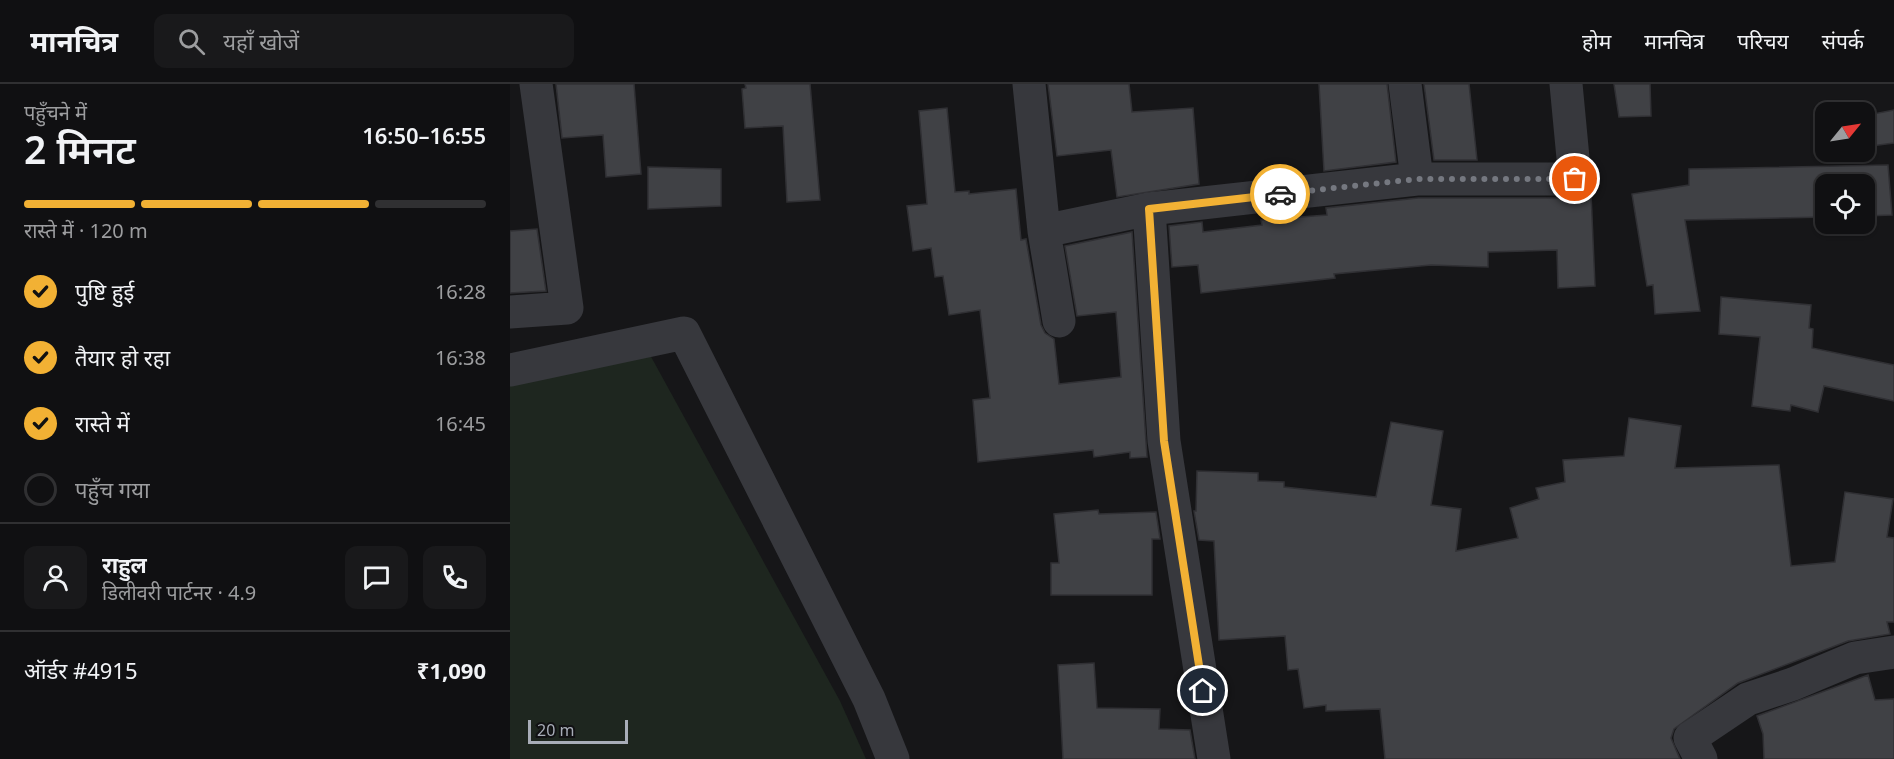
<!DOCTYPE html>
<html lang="hi">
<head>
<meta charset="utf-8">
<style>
  :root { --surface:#101012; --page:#19191b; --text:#f1f3f6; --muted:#9c9d9f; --line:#303032; --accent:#f2b134 }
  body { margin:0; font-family:"Noto Sans","Noto Sans Devanagari",sans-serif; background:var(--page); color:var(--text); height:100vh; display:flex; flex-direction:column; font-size:22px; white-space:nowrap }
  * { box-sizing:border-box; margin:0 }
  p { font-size:20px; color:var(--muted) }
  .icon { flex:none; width:33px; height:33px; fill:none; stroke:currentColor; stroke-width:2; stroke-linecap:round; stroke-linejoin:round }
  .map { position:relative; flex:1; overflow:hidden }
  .side { display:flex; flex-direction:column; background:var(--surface); width:510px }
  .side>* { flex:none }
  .needle { width:39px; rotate:60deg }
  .tools { position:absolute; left:1305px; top:18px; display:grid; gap:12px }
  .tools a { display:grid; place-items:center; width:60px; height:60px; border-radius:12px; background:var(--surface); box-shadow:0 2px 4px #0004,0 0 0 2px var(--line); font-size:30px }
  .scale { position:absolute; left:18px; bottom:15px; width:100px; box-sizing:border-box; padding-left:6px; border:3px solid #a8adb8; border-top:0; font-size:16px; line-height:21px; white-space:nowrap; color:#a8adb8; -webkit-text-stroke:4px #111113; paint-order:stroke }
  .pin { position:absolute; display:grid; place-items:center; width:51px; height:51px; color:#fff; margin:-26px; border:3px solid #fff; border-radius:50%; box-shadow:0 2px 6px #0007 }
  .courier { position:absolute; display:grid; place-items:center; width:60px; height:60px; margin:-30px; border:4px solid #f2b134; border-radius:50%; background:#fff; color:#222; box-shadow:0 2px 8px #0007 }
  .summary em { font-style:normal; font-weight:600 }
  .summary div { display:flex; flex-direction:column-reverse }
  .summary { display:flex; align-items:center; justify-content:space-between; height:102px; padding:0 24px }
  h1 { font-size:39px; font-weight:600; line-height:45px }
  .bar { display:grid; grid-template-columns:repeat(4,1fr); gap:9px 6px; align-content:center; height:72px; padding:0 24px }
  .bar i { height:8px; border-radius:4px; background:var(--line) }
  .bar .selected { background:var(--accent) }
  .bar p { grid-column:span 4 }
  .line { display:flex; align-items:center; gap:15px; padding:0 24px; border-top:2px solid var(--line) }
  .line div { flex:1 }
  .round { display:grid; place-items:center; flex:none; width:63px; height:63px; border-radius:12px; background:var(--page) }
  ol { padding:0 24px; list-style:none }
  li { display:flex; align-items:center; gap:18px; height:66px }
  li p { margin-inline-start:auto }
  li .icon { padding:6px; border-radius:50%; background:var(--accent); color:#111; stroke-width:4 }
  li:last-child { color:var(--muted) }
  li i { width:33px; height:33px; border:3px solid var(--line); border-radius:50% }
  header { display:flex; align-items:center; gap:36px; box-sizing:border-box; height:84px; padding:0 30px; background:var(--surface); border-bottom:2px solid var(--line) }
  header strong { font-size:28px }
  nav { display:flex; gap:33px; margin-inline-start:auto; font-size:21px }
  .search { width:420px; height:54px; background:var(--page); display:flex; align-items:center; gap:15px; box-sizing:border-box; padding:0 21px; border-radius:12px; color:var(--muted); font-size:22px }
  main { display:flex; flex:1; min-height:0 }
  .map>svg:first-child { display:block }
  .green { fill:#1e261f }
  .building { fill:#404145; stroke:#303034; stroke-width:1.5 }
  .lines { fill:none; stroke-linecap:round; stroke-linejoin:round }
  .street { stroke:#37383d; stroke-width:33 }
  .done { stroke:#757880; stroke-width:6; stroke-dasharray:0 10.8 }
  .route { stroke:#f2b134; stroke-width:8 }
</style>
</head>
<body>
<header>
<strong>मानचित्र</strong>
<div class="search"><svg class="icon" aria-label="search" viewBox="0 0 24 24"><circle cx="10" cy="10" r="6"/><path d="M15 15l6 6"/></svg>यहाँ खोजें</div>
<nav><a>होम</a><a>मानचित्र</a><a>परिचय</a><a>संपर्क</a></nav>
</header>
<main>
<section class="side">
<div class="summary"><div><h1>2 मिनट</h1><p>पहुँचने में</p></div><em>16:50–16:55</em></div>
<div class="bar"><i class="selected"></i><i class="selected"></i><i class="selected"></i><i></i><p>रास्ते में · 120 m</p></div>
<ol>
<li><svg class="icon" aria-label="check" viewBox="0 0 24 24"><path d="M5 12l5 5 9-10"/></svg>पुष्टि हुई<p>16:28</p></li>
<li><svg class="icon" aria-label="check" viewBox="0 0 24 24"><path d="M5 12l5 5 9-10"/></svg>तैयार हो रहा<p>16:38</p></li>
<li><svg class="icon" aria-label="check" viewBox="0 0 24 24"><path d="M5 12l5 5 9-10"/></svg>रास्ते में<p>16:45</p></li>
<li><i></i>पहुँच गया</li>
</ol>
<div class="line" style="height:108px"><a class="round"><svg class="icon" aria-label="person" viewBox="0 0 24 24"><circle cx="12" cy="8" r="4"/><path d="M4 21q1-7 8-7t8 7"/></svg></a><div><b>राहुल</b><p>डिलीवरी पार्टनर · 4.9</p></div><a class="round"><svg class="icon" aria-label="chat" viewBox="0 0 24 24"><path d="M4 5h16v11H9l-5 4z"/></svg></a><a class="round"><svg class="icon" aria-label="phone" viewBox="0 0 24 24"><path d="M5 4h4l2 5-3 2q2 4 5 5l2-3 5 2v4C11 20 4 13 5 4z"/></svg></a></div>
<div class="line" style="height:78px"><div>ऑर्डर #4915</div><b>₹1,090</b></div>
</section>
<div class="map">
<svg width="1384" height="675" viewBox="0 0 1384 675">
  <rect width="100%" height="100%" fill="#161618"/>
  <path class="green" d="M139 269 330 617 356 675H0V296Z"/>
  <path class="building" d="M46 0H124L131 90 96 93 93 51 52 54Z
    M235 0H300L310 116 277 118 273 42 235 44 232 5 236 4Z
    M538 0H619L622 28 683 24 689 100 607 113 601 66 547 72Z
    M809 0H877L886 78 814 87Z
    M914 0H959L967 76H924Z
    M1104 0H1140L1141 32 1109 33Z
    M437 24 445 108 459 107V110L506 105 511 156 516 155 531 241 535 249 544 255 549 300 611 293 606 228 567 232 555 162 622 148 637 373 620 374V368L584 373 583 366 468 378 463 316 480 314 470 226 439 231 433 192 425 193 421 164 403 167 397 122 417 120 409 27Z
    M1384 26V59L1354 63V34H1358V31Z
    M1378 81 1382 131 1354 132V100H1316V133L1175 136 1190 227 1145 230 1143 201 1137 202 1122 110 1179 101V85Z
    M138 83 211 85V122L138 125Z
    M1077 109H1081L1085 202 1048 204 1047 166 978 168V183L921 181 824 190 825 194 691 209 688 181 662 183 659 142 692 138 693 148 752 141 751 136 817 131 816 124 908 114H1065Z
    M27 145 36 207 0 209V147Z
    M1211 213 1301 221 1299 244 1303 245 1302 264 1384 281V317L1314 302 1308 328 1281 321 1280 327 1242 322 1250 253 1209 250Z
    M1119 334 1171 342 1165 384 1269 381 1281 482 1325 478 1335 408 1383 415 1377 453 1384 454V538H1377L1380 550 1338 557 1228 599 1164 645 1161 654 1170 675H875L870 625 816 627V621L794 624 788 585 778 586 775 552 709 556 704 457 689 456 684 427H686L687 387 748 389V397L774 398V403L866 413 881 338 933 347 921 421 951 425 946 467 1008 454 1000 424 1029 415 1026 404 1055 398 1053 376 1114 372Z
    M588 426 589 430 646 428 650 455H642V511H541V479H549L544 430Z
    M584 579 587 624 650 625 649 645 680 646 685 675H553L548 581Z
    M1358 591 1365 616 1384 615V675H1254L1253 650 1247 632Z"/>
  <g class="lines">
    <path class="street" d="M519 0 534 147 549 237
      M895 0 907 95
      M639 125 654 357 704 675
      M534 147 639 125 907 95H1065L1056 0
      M0 228 57 224 26 0
      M0 286 174 249 359 615 383 675
      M1191 675 1180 654 1238 615 1283 600 1345 574 1384 568"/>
  </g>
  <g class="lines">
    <path class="done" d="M770 110 907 95H1065"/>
    <path class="route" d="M693 607 654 357 639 125 770 110"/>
  </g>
</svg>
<div class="tools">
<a><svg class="needle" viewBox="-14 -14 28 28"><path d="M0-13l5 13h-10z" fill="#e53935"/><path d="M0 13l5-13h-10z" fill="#9c9d9f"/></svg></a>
<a><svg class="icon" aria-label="locate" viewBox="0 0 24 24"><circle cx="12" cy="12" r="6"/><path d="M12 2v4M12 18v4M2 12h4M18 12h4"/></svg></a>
</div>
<div class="scale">20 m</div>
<div class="pin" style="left:1065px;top:95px;background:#ea580c"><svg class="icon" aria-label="bag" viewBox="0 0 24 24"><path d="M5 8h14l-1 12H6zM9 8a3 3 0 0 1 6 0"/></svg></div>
<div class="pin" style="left:693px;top:607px;background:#1f2937"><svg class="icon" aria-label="home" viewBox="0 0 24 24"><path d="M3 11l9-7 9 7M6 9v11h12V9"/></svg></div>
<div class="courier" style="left:770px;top:110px"><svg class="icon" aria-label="car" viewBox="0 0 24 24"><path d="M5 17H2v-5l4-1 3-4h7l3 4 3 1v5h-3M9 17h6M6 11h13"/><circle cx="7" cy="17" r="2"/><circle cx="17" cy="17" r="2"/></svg></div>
</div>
</main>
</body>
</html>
